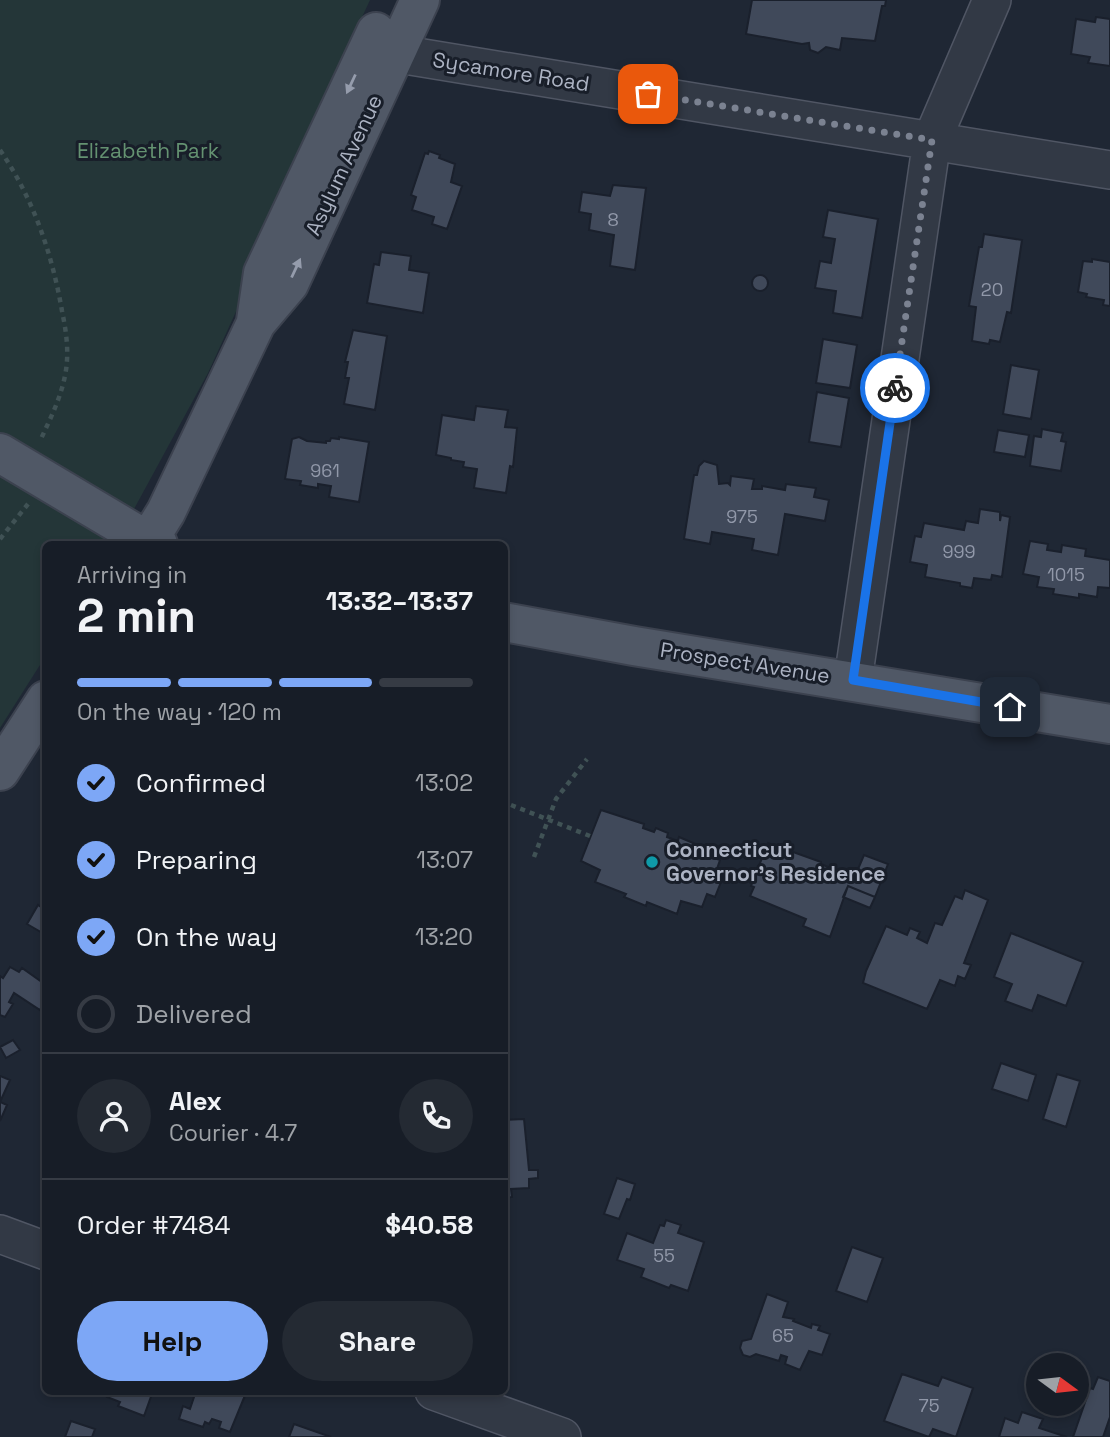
<!DOCTYPE html>
<html lang="en">
<head>
<meta charset="utf-8">
<style>
  :root { --surface:#171d27; --page:#242a33; --text:#f1f3f6; --muted:#9ea2a7; --line:#363b44; --accent:#7da7f6 }
  body { margin:0; font-family:"Space Grotesk",sans-serif; background:var(--page); color:var(--text); height:100vh; display:flex; flex-direction:column; font-size:26px; white-space:nowrap }
  * { box-sizing:border-box; margin:0 }
  p { font-size:23px; color:var(--muted) }
  .icon { flex:none; width:38px; height:38px; fill:none; stroke:currentColor; stroke-width:2; stroke-linecap:round; stroke-linejoin:round }
  .map { position:relative; flex:1; overflow:hidden }
  .panel { position:absolute; left:42px; top:541px; width:466px; height:854px; display:flex; flex-direction:column; background:var(--surface); border-radius:10px; box-shadow:0 4px 10px #0003,0 0 0 2px var(--line) }
  .panel>* { flex:none }
  .needle { width:46px; rotate:105deg }
  .fabs { position:absolute; left:1026px; top:1353px; display:grid; gap:14px }
  .fabs a { display:grid; place-items:center; width:63px; height:63px; border-radius:50%; background:var(--surface); box-shadow:0 4px 10px #0003,0 0 0 2px var(--line); font-size:35px }
  .pin { position:absolute; display:grid; place-items:center; width:60px; height:60px; color:#fff; margin:-30px; border-radius:14px; box-shadow:0 4px 10px #0006 }
  .courier { position:absolute; display:grid; place-items:center; width:70px; height:70px; margin:-35px; border:5px solid #1a73e8; border-radius:50%; background:#fff; color:#222; box-shadow:0 2px 9px #0007 }
  .overview em { font-style:normal; font-weight:700 }
  .overview div { display:flex; flex-direction:column-reverse }
  .overview { display:flex; align-items:center; justify-content:space-between; height:119px; padding:0 35px }
  h1 { font-size:46px; font-weight:700; line-height:52px }
  .bar { display:grid; grid-template-columns:repeat(4,1fr); gap:10px 7px; align-content:center; height:84px; padding:0 35px }
  .bar i { height:9px; border-radius:5px; background:var(--line) }
  .bar .active { background:var(--accent) }
  .bar p { grid-column:span 4 }
  .line { display:flex; align-items:center; gap:18px; padding:0 35px; border-top:2px solid var(--line) }
  .line div { flex:1 }
  .round { display:grid; place-items:center; flex:none; width:74px; height:74px; border-radius:37px; background:var(--page) }
  ol { padding:0 35px; list-style:none }
  li { display:flex; align-items:center; gap:21px; height:77px }
  li p { margin-inline-start:auto }
  li .icon { padding:7px; border-radius:50%; background:var(--accent); color:#111; stroke-width:4 }
  li:last-child { color:var(--muted) }
  li i { width:38px; height:38px; border:4px solid var(--line); border-radius:50% }
  .cta { display:flex; gap:14px; margin-top:auto; padding:14px 35px }
  .cta a { flex:1; height:80px; border-radius:42px; background:var(--accent); color:#111; font-size:28px; font-weight:700; line-height:80px; text-align:center }
  .cta a+a { background:var(--page); color:var(--text) }
  .map>svg:first-child { display:block }
  .green { fill:#243638 }
  .building { fill:#40495a; stroke:#1a202c; stroke-width:2 }
  .lines { fill:none; stroke-linecap:round; stroke-linejoin:round }
  .minor-casing { stroke:#505664; stroke-width:40 }
  .major-casing { stroke:#3c424f; stroke-width:42 }
  .path { stroke:#405255; stroke-width:4.5; stroke-dasharray:5 5; stroke-linecap:butt }
  .minor { stroke:#323945; stroke-width:37 }
  .major { stroke:#505866; stroke-width:38 }
  .oneway { fill:#959cac }
  .done { stroke:#7b8291; stroke-width:7; stroke-dasharray:0 12.6 }
  .route { stroke:#1a73e8; stroke-width:9 }
  .culture-dot { fill:#0f9aa8; stroke:#181e29; stroke-width:2.5 }
  .labels { text-anchor:middle; stroke-width:6; stroke-linejoin:round; paint-order:stroke }
  .number-label { font-size:18px; fill:#9198a9 }
  .street-label { font-size:21px; fill:#acb3c3; stroke:#181e29 }
  .park-label { font-size:21px; fill:#649271; stroke:#181e29 }
  .poi-label { font-size:21px; font-weight:bold; fill:#acb3c3; stroke:#181e29; text-anchor:start }
</style>
</head>
<body>
<div class="map">
<svg width="1110" height="1437" viewBox="0 0 1110 1437">
  <rect width="100%" height="100%" fill="#1f2734"/>
  <path class="green" d="M0 0H370L337 71 281 213 208 373 115 544H46L45 657 0 728Z"/>
  <path class="building" d="M752 0H886L885 6H882L875 41 842 38 840 50 826 47 818 53 810 50 809 43 802 44 746 34Z
    M1096 17 1110 19V66L1088 63 1090 57 1071 54 1076 19 1095 22Z
    M429 151 440 155 439 158 455 164 451 182 462 186 447 229 432 224 434 217 412 210 416 197 411 195 425 153 428 154Z
    M613 185 646 188 635 270 610 266 614 235 589 230 591 214 579 212 582 192 610 196Z
    M828 210 878 219 862 318 833 313 836 291 815 288 820 261 831 263 835 239 823 237Z
    M984 234 1022 240 1011 313 1007 312 1000 342 990 340 989 344 972 341 976 307 969 306 979 247H982Z
    M381 252 411 256 409 270 429 273 423 313 367 303 374 264 379 265Z
    M1092 259 1110 262V306L1103 305 1104 300 1086 297 1087 294 1078 292 1083 261 1092 262Z
    M752 283a8 8 0 1 1 16 0a8 8 0 1 1-16 0Z
    M353 330 387 336 375 410 344 404 349 378H345L348 362H345Z
    M823 339 857 345 850 388 816 383Z
    M1011 365 1039 370 1031 419 1003 414Z
    M817 392 849 398 841 447 809 442Z
    M476 406 508 410 505 427 517 428 513 467 510 466 506 493 474 488 477 469 463 467 464 462 451 460V458L436 455 442 415 474 420Z
    M1042 429 1063 433 1061 441 1066 442 1061 471 1030 466 1034 436 1041 437Z
    M998 430 1029 435 1025 457 994 452Z
    M299 437 307 441 326 443V441H330L331 438 339 439V437L369 442 359 502 329 497 331 486 318 484V488L300 485 301 481 285 479 292 439Z
    M704 461 717 465 719 484 728 483 730 485 731 476 754 479 752 489H762V486L785 490 786 484 816 488 814 497 829 500 825 521 785 514 778 555 752 550 754 539 712 532 710 544 684 539 694 475H697L699 466Z
    M980 509 1000 512V521L1001 515 1010 517 1002 577 992 575 991 580 974 578 972 588 960 586V583L925 577 927 565 910 562 915 536 921 537 924 523 964 530 966 521 978 523Z
    M1030 541 1048 544 1047 550 1061 552 1062 545 1086 549 1085 556 1110 560V588L1098 587 1097 597 1079 594V598L1053 594 1054 589 1037 587 1039 577 1023 574Z
    M601 810 644 824 643 828 654 832 656 828 668 833 667 837 678 841 679 837 705 848 703 854 720 860 717 869 725 872 715 897 707 894 702 907 681 901 677 914 647 902 646 906 624 897 626 894 595 882 600 870 581 861Z
    M768 843 821 862V864L852 877 850 880 853 881 864 855 888 864 875 897 848 886 830 937 803 926 806 919 750 896 754 887 751 886Z
    M848 886 875 897 870 908 843 897Z
    M965 890 988 900 964 963 971 965 965 979 958 976 955 986 940 980 927 1009 863 983 866 971 886 926 907 935 910 928 920 932 917 938 927 943 935 923 942 925 955 896 962 899Z
    M46 900V935L27 924 38 905 41 907Z
    M1011 933 1083 962 1066 1006 1038 995 1032 1011 1005 1001 1012 984 994 977Z
    M10 967 19 972 22 968 46 985V1000L40 1010 14 993 9 1002 13 1004 5 1017 0 1015V976L3 978Z
    M13 1040 20 1050 6 1058 0 1047Z
    M1001 1063 1036 1075 1028 1101 992 1089Z
    M1057 1074 1080 1081 1066 1127 1043 1119Z
    M0 1076 10 1080 0 1102 7 1105 0 1121Z
    M524 1119 529 1170H538V1178L529 1179V1188L511 1189 512 1197 504 1198V1120Z
    M617 1178 635 1184 630 1200 627 1199 619 1219 604 1214Z
    M666 1220 681 1225 678 1233 704 1242 688 1291 671 1285 669 1288 641 1277 644 1269 617 1260 627 1233 653 1243 660 1225 664 1226Z
    M852 1247 883 1258 867 1302 836 1291Z
    M767 1294 788 1302 783 1317 794 1319 793 1321 811 1328 812 1324 820 1326 818 1330 830 1334 822 1355 809 1351 800 1370 785 1364 787 1357 781 1355 779 1361 756 1354 750 1357 743 1355 740 1348 742 1341 751 1339Z
    M902 1374 938 1386 942 1377 973 1388 956 1437 933 1429 929 1437 884 1421Z
    M1098 1377 1110 1381V1417L1103 1437H1073L1090 1388 1093 1389Z
    M109 1391H153L144 1416 118 1406 120 1402 107 1397Z
    M196 1391H240L246 1393 230 1432 219 1428 221 1422 212 1419 209 1424 205 1422 203 1427 179 1419 183 1406 190 1409Z
    M1022 1412 1043 1419 1039 1428 1067 1437H999L1005 1418 1018 1423Z
    M71 1421 95 1429 92 1437H65Z
    M294 1424 331 1437H289Z"/>
  <g class="lines">
    <g class="minor-casing">
      <path id="minor" d="M368 49 1110 170
        M853 680 932 140 992 0
        M0 1234 46 1251
        M434 1391 562 1437"/>
    </g>
    <g class="major-casing">
      <path id="major" d="M256 321 263 273 376 32
        M0 453 148 541 158 544
        M146 544 166 512 256 323 289 284 420 0
        M504 622 634 646 1110 724
        M0 771 46 700"/>
    </g>
    <path class="path" d="M0 150C33 198 52 253 62 311 66 330 69 350 66 370 62 396 51 417 40 441
      M0 539 28 504
      M511 805 590 836
      M534 857 556 799 587 759"/>
    <use href="#minor" class="minor"/>
    <use href="#major" class="major"/>
  </g>
  <defs><path id="oneway-solid" d="M-6-.8H1V-3.2L6.5 0L1 3.2V.8H-6Z" transform="scale(1.75)"/></defs>
  <g class="oneway">
    <use href="#oneway-solid" transform="translate(351 84) rotate(115)"/>
    <use href="#oneway-solid" transform="translate(296 268) rotate(-65)"/>
  </g>
  <g class="lines">
    <path class="done" d="M648 94 932 140 895 388"/>
    <path class="route" d="M895 388 853 680 1010 707"/>
  </g>
  <circle class="culture-dot" cx="652" cy="862" r="7"/>
  <g class="labels">
    <g class="number-label">
      <text x="613" y="226">8</text>
      <text x="992" y="296">20</text>
      <text x="325" y="477">961</text>
      <text x="742" y="523">975</text>
      <text x="959" y="558">999</text>
      <text x="1066" y="581">1015</text>
      <text x="664" y="1262">55</text>
      <text x="783" y="1342">65</text>
      <text x="929" y="1412">75</text>
    </g>
    <g class="street-label">
      <text transform="translate(511 72) rotate(9)" y="7">Sycamore Road</text>
      <text transform="translate(344 165) rotate(-65)" y="7">Asylum Avenue</text>
      <text transform="translate(745 663) rotate(9)" y="7">Prospect Avenue</text>
    </g>
    <g class="park-label">
      <text x="148" y="158">Elizabeth Park</text>
    </g>
    <g class="poi-label">
      <text x="666" y="857">Connecticut<tspan x="666" dy="24">Governor's Residence</tspan></text>
    </g>
  </g>
</svg>
<div class="fabs">
<a><svg class="needle" viewBox="-14 -14 28 28"><path d="M0-13l5 13h-10z" fill="#e53935"/><path d="M0 13l5-13h-10z" fill="#9ea2a7"/></svg></a>
</div>
<div class="pin" style="left:648px;top:94px;background:#ea580c"><svg class="icon" aria-label="bag" viewBox="0 0 24 24"><path d="M5 8h14l-1 12H6zM9 8a3 3 0 0 1 6 0"/></svg></div>
<div class="pin" style="left:1010px;top:707px;background:#1f2937"><svg class="icon" aria-label="home" viewBox="0 0 24 24"><path d="M3 11l9-7 9 7M6 9v11h12V9"/></svg></div>
<div class="courier" style="left:895px;top:388px"><svg class="icon" aria-label="bike" viewBox="0 0 24 24"><circle cx="6" cy="16" r="4"/><circle cx="18" cy="16" r="4"/><path d="M6 16l4-8h5l3 8M10 8l3 8H6M13 5h3"/></svg></div>
<section class="panel">
<div class="overview"><div><h1>2 min</h1><p>Arriving in</p></div><em>13:32–13:37</em></div>
<div class="bar"><i class="active"></i><i class="active"></i><i class="active"></i><i></i><p>On the way · 120 m</p></div>
<ol>
<li><svg class="icon" aria-label="check" viewBox="0 0 24 24"><path d="M5 12l5 5 9-10"/></svg>Confirmed<p>13:02</p></li>
<li><svg class="icon" aria-label="check" viewBox="0 0 24 24"><path d="M5 12l5 5 9-10"/></svg>Preparing<p>13:07</p></li>
<li><svg class="icon" aria-label="check" viewBox="0 0 24 24"><path d="M5 12l5 5 9-10"/></svg>On the way<p>13:20</p></li>
<li><i></i>Delivered</li>
</ol>
<div class="line" style="height:126px"><a class="round"><svg class="icon" aria-label="person" viewBox="0 0 24 24"><circle cx="12" cy="8" r="4"/><path d="M4 21q1-7 8-7t8 7"/></svg></a><div><b>Alex</b><p>Courier · 4.7</p></div><a class="round"><svg class="icon" aria-label="phone" viewBox="0 0 24 24"><path d="M5 4h4l2 5-3 2q2 4 5 5l2-3 5 2v4C11 20 4 13 5 4z"/></svg></a></div>
<div class="line" style="height:91px"><div>Order #7484</div><b>$40.58</b></div>
<div class="cta"><a>Help</a><a>Share</a></div>
</section>
</div>
</body>
</html>
